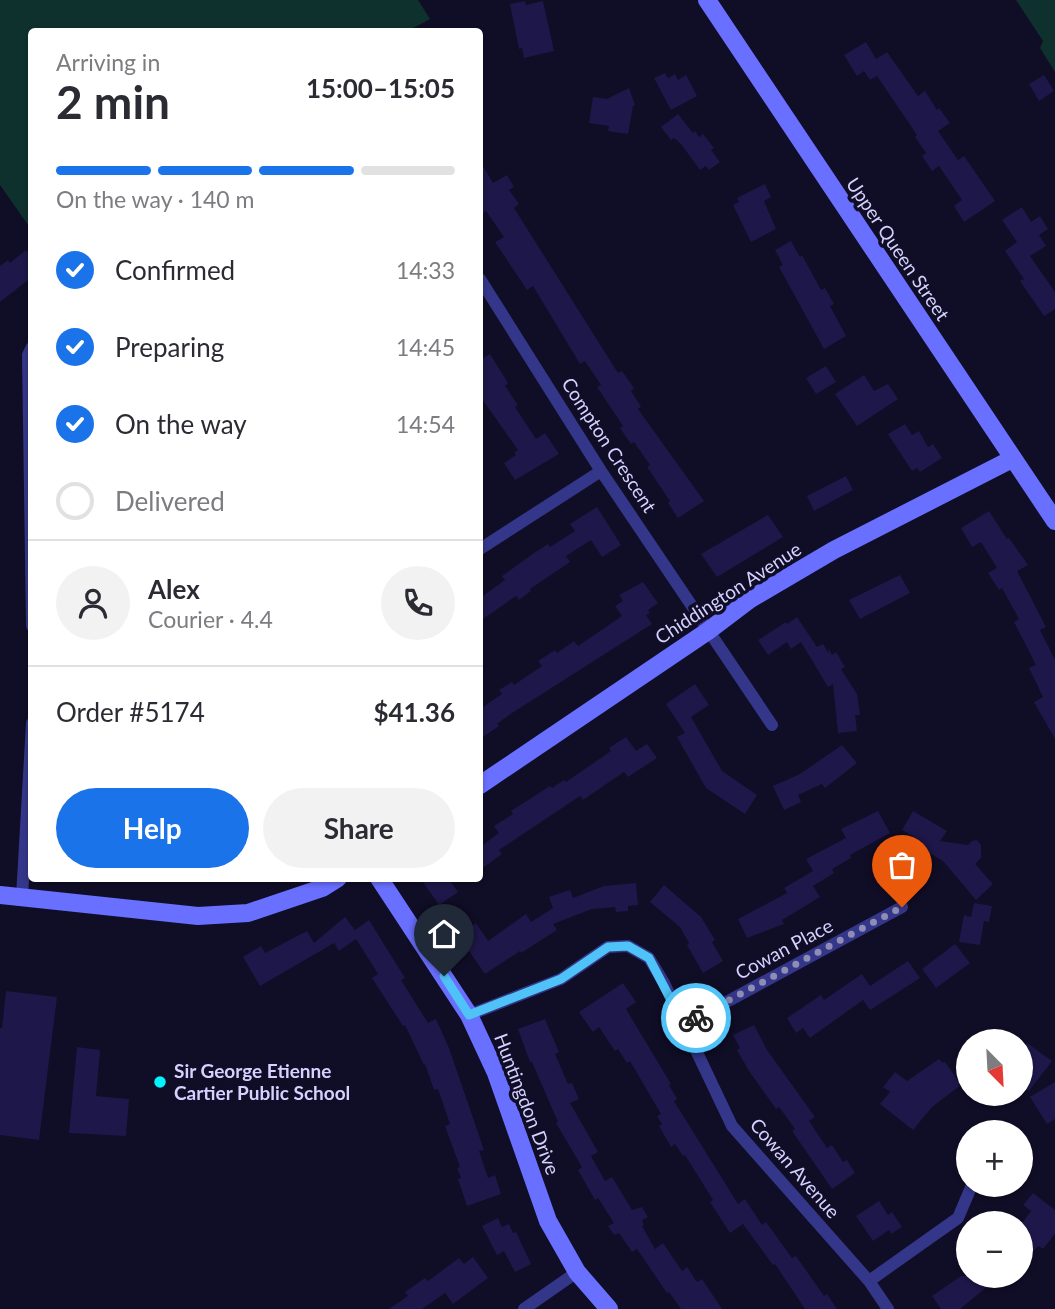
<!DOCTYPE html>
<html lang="en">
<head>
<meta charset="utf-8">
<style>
  :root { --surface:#fff; --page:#f2f2f3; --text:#2b2b33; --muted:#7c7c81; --line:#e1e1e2; --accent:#1a73e8 }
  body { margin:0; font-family:Lato,sans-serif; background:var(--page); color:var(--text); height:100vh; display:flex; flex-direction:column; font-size:26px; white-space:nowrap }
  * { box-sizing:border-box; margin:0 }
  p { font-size:23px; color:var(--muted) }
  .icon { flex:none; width:38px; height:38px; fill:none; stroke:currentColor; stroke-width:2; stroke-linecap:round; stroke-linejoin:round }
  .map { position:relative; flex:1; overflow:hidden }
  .details { position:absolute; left:28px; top:28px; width:455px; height:854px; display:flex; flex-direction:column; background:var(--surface); border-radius:7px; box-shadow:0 2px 5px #0004 }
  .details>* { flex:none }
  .needle { width:46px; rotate:156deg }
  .fabs { position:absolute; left:956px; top:1029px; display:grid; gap:14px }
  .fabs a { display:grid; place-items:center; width:77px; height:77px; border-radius:50%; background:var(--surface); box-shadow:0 2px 5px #0004; font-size:35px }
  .pin { position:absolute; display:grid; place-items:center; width:60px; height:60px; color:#fff; margin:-72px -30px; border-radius:50% 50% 50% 0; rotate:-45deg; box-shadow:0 0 7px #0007 }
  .pin .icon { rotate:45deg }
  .courier { position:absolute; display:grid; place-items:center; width:70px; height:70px; margin:-35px; border:5px solid #4fc3f7; border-radius:50%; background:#fff; color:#222; box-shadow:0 2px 9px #0007 }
  .overview em { font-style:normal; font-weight:700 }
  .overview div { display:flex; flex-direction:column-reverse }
  .overview { display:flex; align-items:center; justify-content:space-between; height:119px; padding:0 28px }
  h1 { font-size:46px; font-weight:700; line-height:52px }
  .bar { display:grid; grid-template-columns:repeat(4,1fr); gap:10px 7px; align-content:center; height:84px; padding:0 28px }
  .bar i { height:9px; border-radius:5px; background:var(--line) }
  .bar .selected { background:var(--accent) }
  .bar p { grid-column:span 4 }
  .line { display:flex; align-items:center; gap:18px; padding:0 28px; border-top:2px solid var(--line) }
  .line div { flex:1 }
  .round { display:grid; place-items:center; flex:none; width:74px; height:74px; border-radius:37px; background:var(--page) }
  ol { padding:0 28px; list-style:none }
  li { display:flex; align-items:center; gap:21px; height:77px }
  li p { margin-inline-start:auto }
  li .icon { padding:7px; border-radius:50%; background:var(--accent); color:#fff; stroke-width:4 }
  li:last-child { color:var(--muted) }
  li i { width:38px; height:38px; border:4px solid var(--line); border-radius:50% }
  .primary-button { display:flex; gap:14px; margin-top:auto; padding:14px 28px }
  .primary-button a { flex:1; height:80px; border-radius:42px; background:var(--accent); color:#fff; font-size:28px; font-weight:700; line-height:80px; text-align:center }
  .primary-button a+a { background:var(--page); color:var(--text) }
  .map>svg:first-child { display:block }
  .green { fill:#0f312d }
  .building { fill:#1e1749 }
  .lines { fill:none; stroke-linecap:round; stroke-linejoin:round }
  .street { stroke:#343789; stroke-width:12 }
  .secondary { stroke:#696fff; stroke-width:18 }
  .done { stroke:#8f8db3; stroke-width:7; stroke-dasharray:0 12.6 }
  .route { stroke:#4fc3f7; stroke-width:9 }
  .poi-dot { fill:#00f5fd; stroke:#100d26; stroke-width:2.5 }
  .labels { text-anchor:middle; stroke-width:7; stroke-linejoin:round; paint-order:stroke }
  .street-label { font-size:19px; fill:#d4d2ff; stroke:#100d26 }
  .poi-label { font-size:19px; font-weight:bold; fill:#d4d2ff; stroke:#100d26; text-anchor:start }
</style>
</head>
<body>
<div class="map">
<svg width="1055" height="1309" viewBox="0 0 1055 1309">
  <rect width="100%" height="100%" fill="#100d26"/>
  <path class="green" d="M0 0H418L430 19 406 32H32V223L28 225 0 185Z
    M1016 0H1055V72L1040 48 1043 41Z"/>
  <path class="building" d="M525 1 526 5 543 1 554 51 524 58 522 48 519 49 510 4Z
    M866 42 876 59 887 52 918 96 925 91 937 110 939 108 950 123 938 131 958 160 964 156 995 201 964 222 954 206 962 200 939 166 932 171 922 156 926 153 915 137 917 135 877 76 870 80 864 71 857 76 844 55Z
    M665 73 668 78 675 74 678 80 686 75 697 96 671 110 654 78Z
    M1044 75 1054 91 1039 101 1029 84Z
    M629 88 635 105 633 106 628 134 608 131 609 126 589 123 593 97 607 99Z
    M678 114 693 133 695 131 699 137 703 134 714 148 711 150 720 162 709 170 706 166 700 170 681 144 674 138 671 140 661 127Z
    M480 161 493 183 507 175 514 187 509 190 519 204 514 208 618 373 622 371 634 388 631 391 641 407 638 409 704 501 678 518 668 503 670 501 647 467 650 465 634 442 631 444 620 428 623 426 597 387 601 385 585 361 580 364 533 286 527 290 495 242 504 237 486 211 480 215Z
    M765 184 771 197 764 201 776 229 751 242 733 205 739 202 737 198Z
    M1022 207 1031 222 1040 216 1048 229 1039 235 1046 246 1030 256 1055 292V309L1044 316 1020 281 1024 279 1005 251 1017 242 1002 220Z
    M791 241 800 257 802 255 821 290 825 288 834 304 830 306 846 336 824 349 779 267 783 265 775 250Z
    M26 250 32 257V277L0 302V266L8 260 10 263Z
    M490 354 508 383 505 386 518 405 515 407 536 439 545 433 559 454 515 480 504 463 516 455 514 453 518 450 480 396V360Z
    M826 366 836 382 816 394 806 378Z
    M864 375 874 391 888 384 898 399 857 426 835 394Z
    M905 424 912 435 919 431 928 447 933 444 942 458 920 472 917 468 912 471 888 434Z
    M846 476 853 490 814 511 807 496Z
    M597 507 621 545 602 557 591 540 566 556 570 562 530 589 531 591 519 600 516 596 480 621V598L505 580 502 576 534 553 548 544 550 547 575 531 570 524Z
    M989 511 1007 539 1009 538 1028 565 1017 571 1046 627 1040 630 1055 660V739L1034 702 1043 697 1029 668 1036 665 1014 622 1019 619 1002 588 999 590 988 573 997 568 981 542 972 547 961 528Z
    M768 515 783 537 717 577 701 554Z
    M900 575 910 593 860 619 849 600Z
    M643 582 658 603 648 610 650 613 646 615 652 624 509 715 497 724 499 726 480 739V709L502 694 499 690 512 682 514 685 542 666 538 661 555 650 557 653 574 641 578 646 622 616 615 606 623 601 619 595Z
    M797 617 817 647 823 644 829 654 828 648 832 655 836 652 845 667 841 669 857 694 860 715H855L857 731 838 733 833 684 828 687 801 642 791 649 787 642 768 655 758 640 786 622 787 624Z
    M695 684 709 705 691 717 722 771 757 795 745 814 706 788 677 737 685 733 666 704Z
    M626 737 636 751 647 744 657 758 628 777 624 772 583 800 580 796 499 850 502 854 480 870V847L499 833 494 826 513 814 511 811 550 786 552 788 564 780 566 782 611 751 609 748Z
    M842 745 857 763 825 788 822 784 798 795 801 802 784 810 773 786 800 774Z
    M878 811 890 833 850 855 851 858 832 869 834 873 813 886 820 897 782 920 784 924 747 938 738 919 787 893 784 888 813 871 806 859 846 838 841 829Z
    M913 811 947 831 940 841 968 845 972 841 977 840 981 845V858L975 864 993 884 976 900 943 861 916 845 919 840 902 830Z
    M420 878H448L458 892 439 905Z
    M636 883 638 905 628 906V911L616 912 615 907 592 909 553 924 557 930 521 953 520 951 485 974 458 935 476 923 488 941 526 914 531 922 553 908 549 897 570 890 573 898 604 886Z
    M664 885 701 917 715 940 712 942 723 961 703 973 687 945 689 943 680 927 650 902Z
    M974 903 992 906 989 922 984 921 980 945 959 942 964 915 971 917Z
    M345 917 355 930 369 920 405 978 401 980 428 1023 436 1019 449 1048 484 1150 479 1151 488 1178 495 1175 501 1194 467 1206 458 1179 461 1178 457 1168 460 1167 445 1126 450 1124 438 1089 434 1090 425 1064 424 1065 405 1025 403 1026 372 978 378 974 356 939 339 951 334 943 260 986 243 957 261 946 265 953 307 931 314 943Z
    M955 944 970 963 936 988 922 969Z
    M908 961 920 978 870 1010 863 1000 810 1038 803 1028 796 1033 787 1018 821 995 824 1000 862 974 870 986Z
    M623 983 636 1002 626 1009 671 1084 669 1085 677 1099 674 1101 738 1204 745 1199 762 1225 766 1222 792 1258 796 1256 824 1296 827 1294 837 1309H805L775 1264 773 1265 743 1224 730 1233 710 1202 713 1200 685 1155 683 1156 675 1144 671 1147 659 1126 662 1124 657 1116 661 1114 630 1061 627 1063 618 1049 615 1051 599 1027 593 1032 579 1012Z
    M6 991 57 997 39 1140 0 1135V1028H2Z
    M545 1019 559 1052 555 1054 568 1084 572 1083 579 1099 570 1103 598 1152 591 1156 605 1181 612 1177 632 1210 642 1207 648 1217 642 1220 644 1225 642 1226 655 1249 663 1243 682 1271 687 1267 697 1282 702 1279 722 1309H681L669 1292 667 1293 637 1249 632 1252 619 1233 614 1235 608 1226 614 1223 598 1198 595 1200 578 1170 582 1167 556 1123 558 1122 532 1062H530L518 1029Z
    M754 1025 767 1050 815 1117 809 1121 827 1148 832 1145 843 1162 847 1160 855 1173 832 1189 792 1131 795 1129 779 1107 776 1109 749 1071 737 1050 740 1048 733 1035Z
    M1027 1043 1052 1061 1029 1091 1020 1085V1052Z
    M77 1047 100 1050 96 1096 129 1099 126 1136 69 1133Z
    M939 1059 943 1063 945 1062 961 1085 932 1107 913 1130 880 1104 890 1092 883 1087 895 1072 907 1081Z
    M1055 1082V1119L1047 1124 1030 1097Z
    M1033 1193 1055 1210V1234L1043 1249 1039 1246 1020 1263V1226L1031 1211 1023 1205Z
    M879 1201 888 1215 892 1212 902 1227 891 1234 889 1230 873 1241 856 1216Z
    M498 1218 502 1227 509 1224 513 1233 516 1232 531 1264 515 1272 504 1251 497 1255 482 1226Z
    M473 1257 488 1278 453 1304 445 1293 422 1309H389L408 1296 405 1292 425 1278 428 1281 459 1258 464 1264Z
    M961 1276H1000L960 1309H941L932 1296Z"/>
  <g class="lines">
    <path class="street" d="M480 279 601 471 772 725
      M32 347 28 355 32 626
      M480 549 601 471
      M22 897 32 723
      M469 1015 561 979 608 947 628 946 649 958 664 983 732 1126 869 1281 888 1309
      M684 1025 902 907
      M869 1281 958 1218 972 1185
      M524 1309 577 1272"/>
    <path class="secondary" d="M707 0 1055 521
      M480 785 708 631 749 600 834 550 1012 459
      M379 878 469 1015 496 1073 548 1221 577 1272 609 1309
      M0 895 198 916 248 913 322 888 338 878"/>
  </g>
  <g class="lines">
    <path class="done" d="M696 1018 902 907"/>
    <path class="route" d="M444 976 469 1015 561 979 608 947 628 946 649 958 684 1025 696 1018"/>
  </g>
  <circle class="poi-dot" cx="160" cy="1082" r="7"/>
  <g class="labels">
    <g class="street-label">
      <text transform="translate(898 249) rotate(56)" y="7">Upper Queen Street</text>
      <text transform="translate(609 445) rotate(57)" y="7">Compton Crescent</text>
      <text transform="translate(728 593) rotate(-33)" y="7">Chiddington Avenue</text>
      <text transform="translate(784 949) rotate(-28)" y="7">Cowan Place</text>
      <text transform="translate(527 1104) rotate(69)" y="7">Huntingdon Drive</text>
      <text transform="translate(795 1168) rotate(49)" y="7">Cowan Avenue</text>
    </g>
    <g class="poi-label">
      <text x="174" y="1078">Sir George Etienne<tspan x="174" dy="22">Cartier Public School</tspan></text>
    </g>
  </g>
</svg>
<div class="fabs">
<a><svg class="needle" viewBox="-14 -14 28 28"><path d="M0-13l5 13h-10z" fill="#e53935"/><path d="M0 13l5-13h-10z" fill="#7c7c81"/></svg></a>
<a>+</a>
<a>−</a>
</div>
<div class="pin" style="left:902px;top:907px;background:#ea580c"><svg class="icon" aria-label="bag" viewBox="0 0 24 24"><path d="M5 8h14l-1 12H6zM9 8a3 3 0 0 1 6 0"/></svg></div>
<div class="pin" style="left:444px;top:976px;background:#1f2937"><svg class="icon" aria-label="home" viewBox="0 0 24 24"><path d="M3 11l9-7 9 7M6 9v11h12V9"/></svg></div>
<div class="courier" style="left:696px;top:1018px"><svg class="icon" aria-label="bike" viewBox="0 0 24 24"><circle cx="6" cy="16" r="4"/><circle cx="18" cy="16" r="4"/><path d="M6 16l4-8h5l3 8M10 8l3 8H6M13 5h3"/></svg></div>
<section class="details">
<div class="overview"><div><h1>2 min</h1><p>Arriving in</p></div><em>15:00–15:05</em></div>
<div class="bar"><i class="selected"></i><i class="selected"></i><i class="selected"></i><i></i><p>On the way · 140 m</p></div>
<ol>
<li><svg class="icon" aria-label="check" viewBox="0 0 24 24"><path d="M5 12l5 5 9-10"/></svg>Confirmed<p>14:33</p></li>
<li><svg class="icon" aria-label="check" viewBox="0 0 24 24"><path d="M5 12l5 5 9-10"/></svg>Preparing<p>14:45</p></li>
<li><svg class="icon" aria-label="check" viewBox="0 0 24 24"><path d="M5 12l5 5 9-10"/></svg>On the way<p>14:54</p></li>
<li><i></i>Delivered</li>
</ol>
<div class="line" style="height:126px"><a class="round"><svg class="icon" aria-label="person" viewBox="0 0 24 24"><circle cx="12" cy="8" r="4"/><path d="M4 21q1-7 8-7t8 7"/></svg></a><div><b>Alex</b><p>Courier · 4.4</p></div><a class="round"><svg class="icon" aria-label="phone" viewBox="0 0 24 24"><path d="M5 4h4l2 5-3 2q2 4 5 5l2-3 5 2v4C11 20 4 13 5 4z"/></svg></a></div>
<div class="line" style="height:91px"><div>Order #5174</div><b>$41.36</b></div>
<div class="primary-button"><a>Help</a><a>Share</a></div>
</section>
</div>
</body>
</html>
